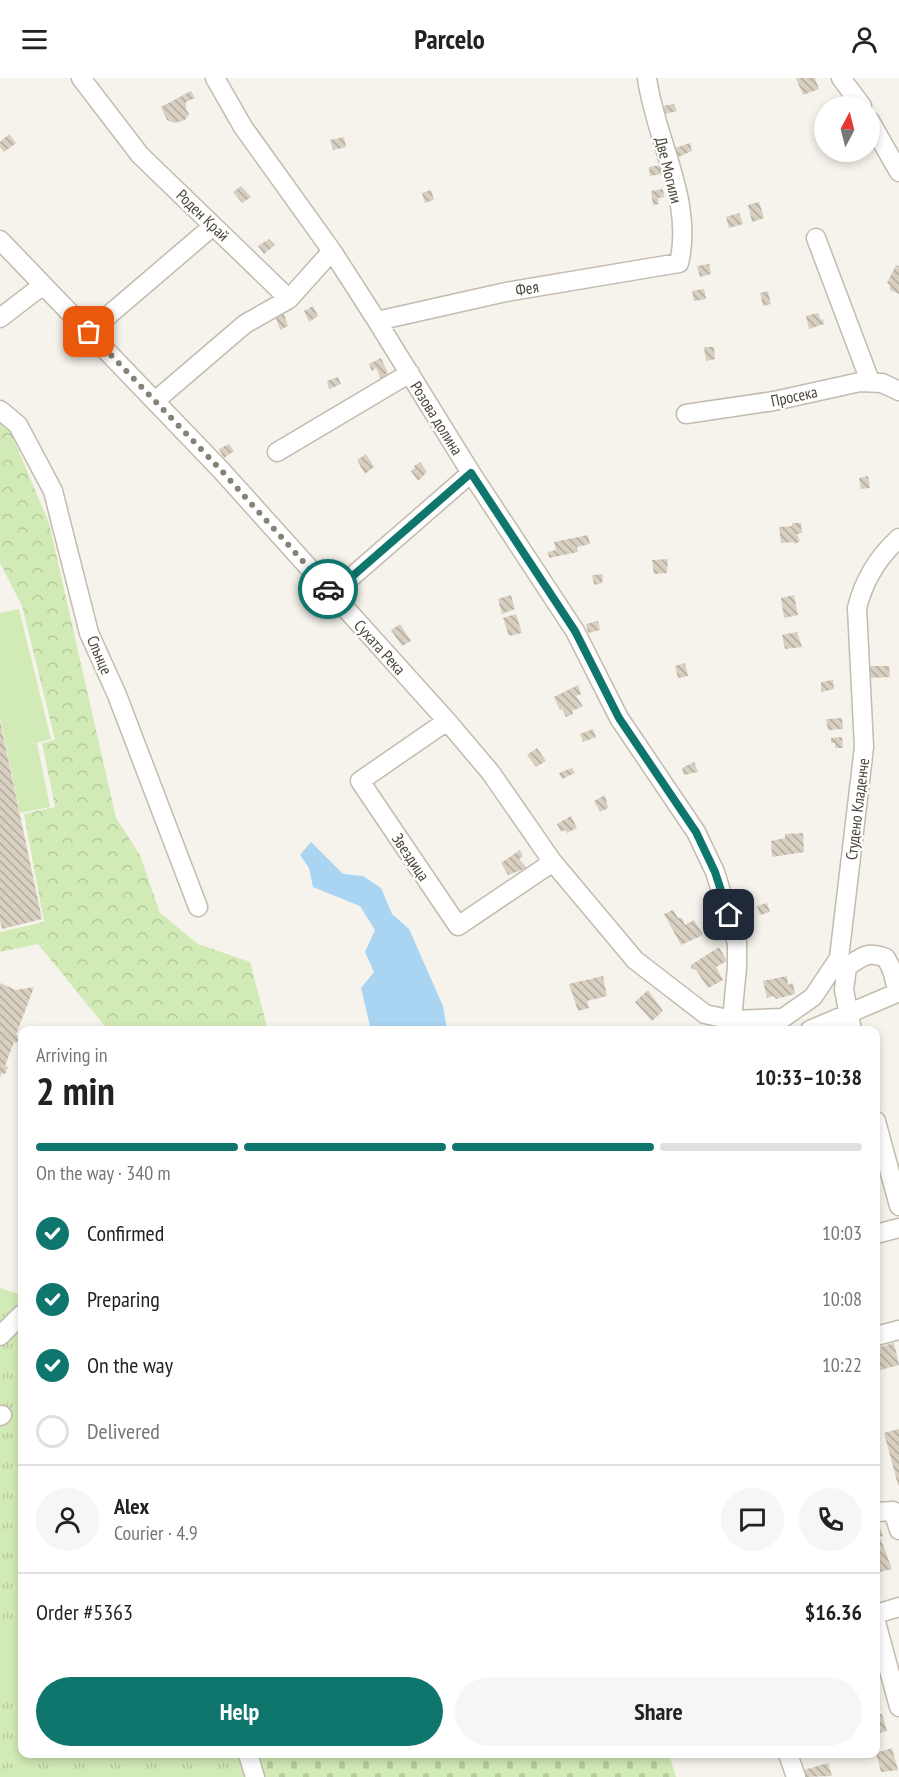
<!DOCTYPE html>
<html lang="en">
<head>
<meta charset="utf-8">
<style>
  :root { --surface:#fff; --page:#f6f6f6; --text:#222; --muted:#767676; --line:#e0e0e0; --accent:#0f766e }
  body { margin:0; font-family:"PT Sans Narrow",sans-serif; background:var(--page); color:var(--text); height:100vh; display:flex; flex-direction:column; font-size:22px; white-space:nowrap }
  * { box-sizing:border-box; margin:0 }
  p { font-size:20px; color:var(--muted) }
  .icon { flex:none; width:33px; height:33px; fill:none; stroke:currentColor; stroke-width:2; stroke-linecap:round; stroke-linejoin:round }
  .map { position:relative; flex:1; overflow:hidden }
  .sheet { position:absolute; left:18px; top:948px; width:862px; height:732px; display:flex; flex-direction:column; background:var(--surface); border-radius:12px; box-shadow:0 3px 9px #0003 }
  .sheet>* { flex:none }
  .needle { width:39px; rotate:7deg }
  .controls { position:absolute; left:814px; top:18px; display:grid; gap:12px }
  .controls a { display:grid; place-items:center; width:66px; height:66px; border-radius:50%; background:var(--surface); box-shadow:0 3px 9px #0003; font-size:30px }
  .pin { position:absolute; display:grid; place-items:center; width:51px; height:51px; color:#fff; margin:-26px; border-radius:12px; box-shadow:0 3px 9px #0006 }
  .courier { position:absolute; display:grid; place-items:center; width:60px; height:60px; margin:-30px; border:4px solid #0f766e; border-radius:50%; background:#fff; color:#222; box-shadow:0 2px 8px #0007 }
  .overview em { font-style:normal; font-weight:600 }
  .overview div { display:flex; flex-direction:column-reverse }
  .overview { display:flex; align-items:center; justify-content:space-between; height:102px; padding:0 18px }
  h1 { font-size:39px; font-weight:600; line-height:45px }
  .bar { display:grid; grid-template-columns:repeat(4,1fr); gap:9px 6px; align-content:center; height:72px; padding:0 18px }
  .bar i { height:8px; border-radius:4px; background:var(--line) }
  .bar .on { background:var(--accent) }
  .bar p { grid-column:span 4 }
  .line { display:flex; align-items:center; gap:15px; padding:0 18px; border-top:2px solid var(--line) }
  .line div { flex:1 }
  .round { display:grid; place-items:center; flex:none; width:63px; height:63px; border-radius:32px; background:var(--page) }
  ol { padding:0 18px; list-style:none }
  li { display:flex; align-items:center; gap:18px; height:66px }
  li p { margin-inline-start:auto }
  li .icon { padding:6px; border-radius:50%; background:var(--accent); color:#fff; stroke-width:4 }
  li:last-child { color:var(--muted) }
  li i { width:33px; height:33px; border:3px solid var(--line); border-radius:50% }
  .action { display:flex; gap:12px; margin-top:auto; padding:12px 18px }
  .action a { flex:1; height:69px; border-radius:36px; background:var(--accent); color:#fff; font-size:24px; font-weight:600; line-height:69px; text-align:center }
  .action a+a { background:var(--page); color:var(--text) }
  header { display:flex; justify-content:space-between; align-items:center; height:78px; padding:0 18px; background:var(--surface); font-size:27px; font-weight:600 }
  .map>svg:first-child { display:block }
  .forest { fill:url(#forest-crowns) }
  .cemetery { fill:url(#cemetery-stones) }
  .park { fill:url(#park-tufts) }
  .pitch { fill:#d2eab5 }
  .water { fill:#a9d4f2 }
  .building { fill:url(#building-back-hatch) }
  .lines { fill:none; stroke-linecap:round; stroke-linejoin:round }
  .minor-casing { stroke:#c2bbae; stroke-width:21 }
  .minor { stroke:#fff; stroke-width:18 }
  .done { stroke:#878178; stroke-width:6; stroke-dasharray:0 10.8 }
  .route { stroke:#0f766e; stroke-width:8 }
  .labels { text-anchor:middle; stroke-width:4.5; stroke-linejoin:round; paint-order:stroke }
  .street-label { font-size:16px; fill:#4b4439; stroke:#fff }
</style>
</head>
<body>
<header><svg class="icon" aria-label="menu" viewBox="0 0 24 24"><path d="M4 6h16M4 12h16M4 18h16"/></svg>Parcelo<svg class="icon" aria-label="person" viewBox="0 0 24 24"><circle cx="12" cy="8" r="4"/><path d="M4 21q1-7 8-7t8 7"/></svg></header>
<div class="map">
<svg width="899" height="1699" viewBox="0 0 899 1699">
  <defs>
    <pattern id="forest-crowns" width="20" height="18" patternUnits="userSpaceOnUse" patternTransform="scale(1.5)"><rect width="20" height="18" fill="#d2eab5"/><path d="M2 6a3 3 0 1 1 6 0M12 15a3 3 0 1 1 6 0" fill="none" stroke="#b6ca9c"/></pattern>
    <pattern id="cemetery-stones" width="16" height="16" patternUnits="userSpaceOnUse" patternTransform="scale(1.5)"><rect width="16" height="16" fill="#d2eab5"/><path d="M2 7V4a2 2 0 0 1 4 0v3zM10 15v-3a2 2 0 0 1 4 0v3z" fill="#b6ca9c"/></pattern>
    <pattern id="park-tufts" width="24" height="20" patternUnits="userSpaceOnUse" patternTransform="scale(1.5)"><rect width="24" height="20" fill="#d2eab5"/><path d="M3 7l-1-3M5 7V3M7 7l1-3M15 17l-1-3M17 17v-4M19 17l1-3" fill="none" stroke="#b6ca9c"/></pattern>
    <pattern id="building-back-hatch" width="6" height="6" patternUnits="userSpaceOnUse" patternTransform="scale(1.5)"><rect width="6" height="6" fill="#d8cfc1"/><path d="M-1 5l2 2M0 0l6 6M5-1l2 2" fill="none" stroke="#b1aa9e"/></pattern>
  </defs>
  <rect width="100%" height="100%" fill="#f6f3ec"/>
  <path class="forest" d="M0 341H5L49 445 116 740 140 777 160 835 198 866 250 884 268 952H108L38 866 0 874V854L44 844 24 736 55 729 42 665 55 662 22 528 0 485Z"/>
  <path class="cemetery" d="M248 1676H669L676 1699H255Z"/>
  <path class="park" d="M0 1210 22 1217V1676H246L254 1699H0Z"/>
  <path class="pitch" d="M19 531 51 661 27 667 37 665 50 729 20 735 0 640V535Z
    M0 1552 5 1561 17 1568 22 1584 18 1606 0 1616Z"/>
  <path class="water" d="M311 764 343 796 363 798 381 810 392 836 409 851 443 928 447 952H371L361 910 374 894 365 874 375 852 360 828 313 809 309 790 300 777Z"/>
  <path class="building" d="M796 0H815L819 11 803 17Z
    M191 13 195 20 186 24V31L189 36 185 42 175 45 167 42 161 29Z
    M674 26 677 33 665 36 663 28Z
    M9 56 16 65 4 74 0 69V64Z
    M344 59 346 69 333 72 330 62Z
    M690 65 692 73 678 79 675 70Z
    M661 87 662 96 650 98 649 89Z
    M241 108 251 119 242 125 233 114Z
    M663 111 664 119 658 120 659 126 653 127 651 113Z
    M431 112 434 122 425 125 422 115Z
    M759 124 764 140 752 144 748 127Z
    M739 135 743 146 729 150 726 139Z
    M269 161 275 167 264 176 258 168Z
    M709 186 711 196 700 199 697 188Z
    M896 187 899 188V216L890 212V207L887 205Z
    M704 211 706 221 694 223 692 213Z
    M768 213 771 226 763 228 760 215Z
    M313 228 318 238 309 244 304 233Z
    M818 235 821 242 823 241 824 246 809 251 806 238Z
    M284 236 288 248 280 252 276 240Z
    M704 269H714L715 281 706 283Z
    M381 280 388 295 385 297 387 301 382 303 376 290 372 293 369 286Z
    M338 299 341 306 329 311 327 303Z
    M229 366 234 373 224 380 219 371Z
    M366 376 374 389 365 396 357 382Z
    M420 384 427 394 418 403 411 393 415 390 414 388Z
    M868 398 870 410 861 411 859 400Z
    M792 445H801L802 455 797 456 800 463 795 466 793 464 781 465 779 449 792 448Z
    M588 457 590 466 577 469 578 474 549 480 548 474 556 472 554 464Z
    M668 481 667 495 654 496 652 482Z
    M603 496 602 505 594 507 592 497Z
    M511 517 515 531 502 536 498 521Z
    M794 517 798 537 784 540 781 520Z
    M516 536 522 555 509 558 503 540Z
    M598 543 600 552 588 555 586 546Z
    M400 546 411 563 402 568 391 552Z
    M797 554 802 569 785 571 782 557Z
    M685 585 688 598 678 600 675 588Z
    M869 588H889L890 599 870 600Z
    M833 602 834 611 821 614V604Z
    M578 607 581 616 576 618 583 628 572 633 573 636 566 639 562 631 560 632 554 619Z
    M842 640 843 651 828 652 826 641Z
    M0 643 42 841 2 851 0 842Z
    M593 651 596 659 583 664 580 656Z
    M842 659 843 670H835V665H831V660Z
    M537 670 546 683 536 689 527 677Z
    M694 684 698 694 684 697 682 690Z
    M572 690 575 695 562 701 559 695Z
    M605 717 608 730 600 734 594 723Z
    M571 738 577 750 567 755 565 752 561 754 557 746Z
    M803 755 804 774 772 779 771 763 785 760V756Z
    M520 772 523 779 519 781 527 790 508 797 501 785Z
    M767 825 770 834 760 837 757 828Z
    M673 832 678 840H682L685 847 694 842 703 857 681 867 664 836Z
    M719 869 727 883 716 889 723 902 708 910 696 892 691 890V887Z
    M603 898 607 918 587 923 589 930 578 933 569 906Z
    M787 898 788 907 793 905 795 916 776 921 774 918 767 920 763 903Z
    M0 905 16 912 34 909 16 957 20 958 17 965 14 964 5 988 8 989 5 996 2 995 0 999Z
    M648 912 663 933 652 943 635 924Z
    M894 1265 899 1287 876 1293V1270Z
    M899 1351V1407H898L884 1355Z
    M878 1443 883 1458 880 1459 892 1491 876 1495V1444Z
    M882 1636 887 1653 876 1656V1637Z
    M892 1670 898 1692 881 1694 876 1675Z
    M828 1685 832 1698 806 1699 804 1692Z"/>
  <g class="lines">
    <g class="minor-casing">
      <path id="minor" d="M81 0 140 77 289 221 332 173
        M215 0 243 49 332 173 377 243 471 395 575 553 619 640 696 754 715 794 737 865V889L731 952
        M841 0 862 28
        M870 43 899 94
        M816 160 870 303
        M0 162 220 391 447 643 491 695 552 783 635 882 705 936 732 942 783 940 813 919 839 880 864 669 857 530C864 502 877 480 899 460
        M0 240 43 207
        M377 243 506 214 679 185C694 122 655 61 647 0
        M89 254 213 148
        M155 323 245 246 289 221
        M0 332 18 347 53 413 89 555 117 617 198 829
        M686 336 774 323 860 304 882 305 899 313
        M277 374 410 295
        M332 516 471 395
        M447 643 360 703 458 848 553 784
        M810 952 899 914
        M852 952 844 912 847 889C863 878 867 873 886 880L892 892 898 915
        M876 1043 899 1128
        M876 1156 899 1150
        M0 1258 22 1236
        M876 1258 899 1252
        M0 1338 2 1337
        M876 1434 893 1433 899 1452
        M876 1536 899 1529
        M876 1544 899 1629
        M248 1676 255 1699
        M788 1676 796 1699"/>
    </g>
    <use href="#minor" class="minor"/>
  </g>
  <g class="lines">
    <path class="done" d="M89 254 220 391 328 511"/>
    <path class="route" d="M328 511 332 516 471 395 575 553 619 640 696 754 715 794 729 837"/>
  </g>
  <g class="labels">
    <g class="street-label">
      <text transform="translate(669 92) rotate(76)" y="6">Две Могили</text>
      <text transform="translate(203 137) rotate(44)" y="6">Роден Край</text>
      <text transform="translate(527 210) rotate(-9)" y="6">Фея</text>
      <text transform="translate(794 318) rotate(-12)" y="6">Просека</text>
      <text transform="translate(437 340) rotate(58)" y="6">Розова долина</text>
      <text transform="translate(380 569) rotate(48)" y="6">Сухата Река</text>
      <text transform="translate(100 577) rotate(67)" y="6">Слънце</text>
      <text transform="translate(857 731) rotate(-83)" y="6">Студено Кладенче</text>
      <text transform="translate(411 779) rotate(56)" y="6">Звездица</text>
    </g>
  </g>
</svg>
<div class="controls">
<a><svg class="needle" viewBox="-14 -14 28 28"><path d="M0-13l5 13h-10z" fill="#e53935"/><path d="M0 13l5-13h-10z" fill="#767676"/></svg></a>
</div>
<div class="pin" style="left:89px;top:254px;background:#ea580c"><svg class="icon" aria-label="bag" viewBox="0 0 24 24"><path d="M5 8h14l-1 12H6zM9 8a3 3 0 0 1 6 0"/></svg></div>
<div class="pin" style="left:729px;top:837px;background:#1f2937"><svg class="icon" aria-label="home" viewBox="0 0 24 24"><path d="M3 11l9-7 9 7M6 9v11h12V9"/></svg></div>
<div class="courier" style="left:328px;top:511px"><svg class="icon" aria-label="car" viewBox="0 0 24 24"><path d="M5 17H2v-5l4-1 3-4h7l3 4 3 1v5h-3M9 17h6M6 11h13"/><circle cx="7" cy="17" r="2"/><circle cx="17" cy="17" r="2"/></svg></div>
<section class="sheet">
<div class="overview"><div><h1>2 min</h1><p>Arriving in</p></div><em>10:33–10:38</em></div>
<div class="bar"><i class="on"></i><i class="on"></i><i class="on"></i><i></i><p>On the way · 340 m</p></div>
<ol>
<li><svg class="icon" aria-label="check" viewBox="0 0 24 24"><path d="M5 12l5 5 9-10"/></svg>Confirmed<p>10:03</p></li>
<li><svg class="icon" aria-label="check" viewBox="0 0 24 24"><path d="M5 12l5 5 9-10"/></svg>Preparing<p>10:08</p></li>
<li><svg class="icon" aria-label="check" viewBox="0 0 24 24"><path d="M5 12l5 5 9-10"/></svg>On the way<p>10:22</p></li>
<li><i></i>Delivered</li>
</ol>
<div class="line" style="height:108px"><a class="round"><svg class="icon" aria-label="person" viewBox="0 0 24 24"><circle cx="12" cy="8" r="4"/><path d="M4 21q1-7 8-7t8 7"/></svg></a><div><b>Alex</b><p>Courier · 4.9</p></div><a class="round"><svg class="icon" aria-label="chat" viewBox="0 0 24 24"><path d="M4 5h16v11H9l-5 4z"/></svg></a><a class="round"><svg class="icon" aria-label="phone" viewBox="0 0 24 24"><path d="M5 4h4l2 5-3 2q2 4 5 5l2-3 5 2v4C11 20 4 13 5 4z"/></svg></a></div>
<div class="line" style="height:78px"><div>Order #5363</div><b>$16.36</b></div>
<div class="action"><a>Help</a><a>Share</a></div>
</section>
</div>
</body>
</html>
